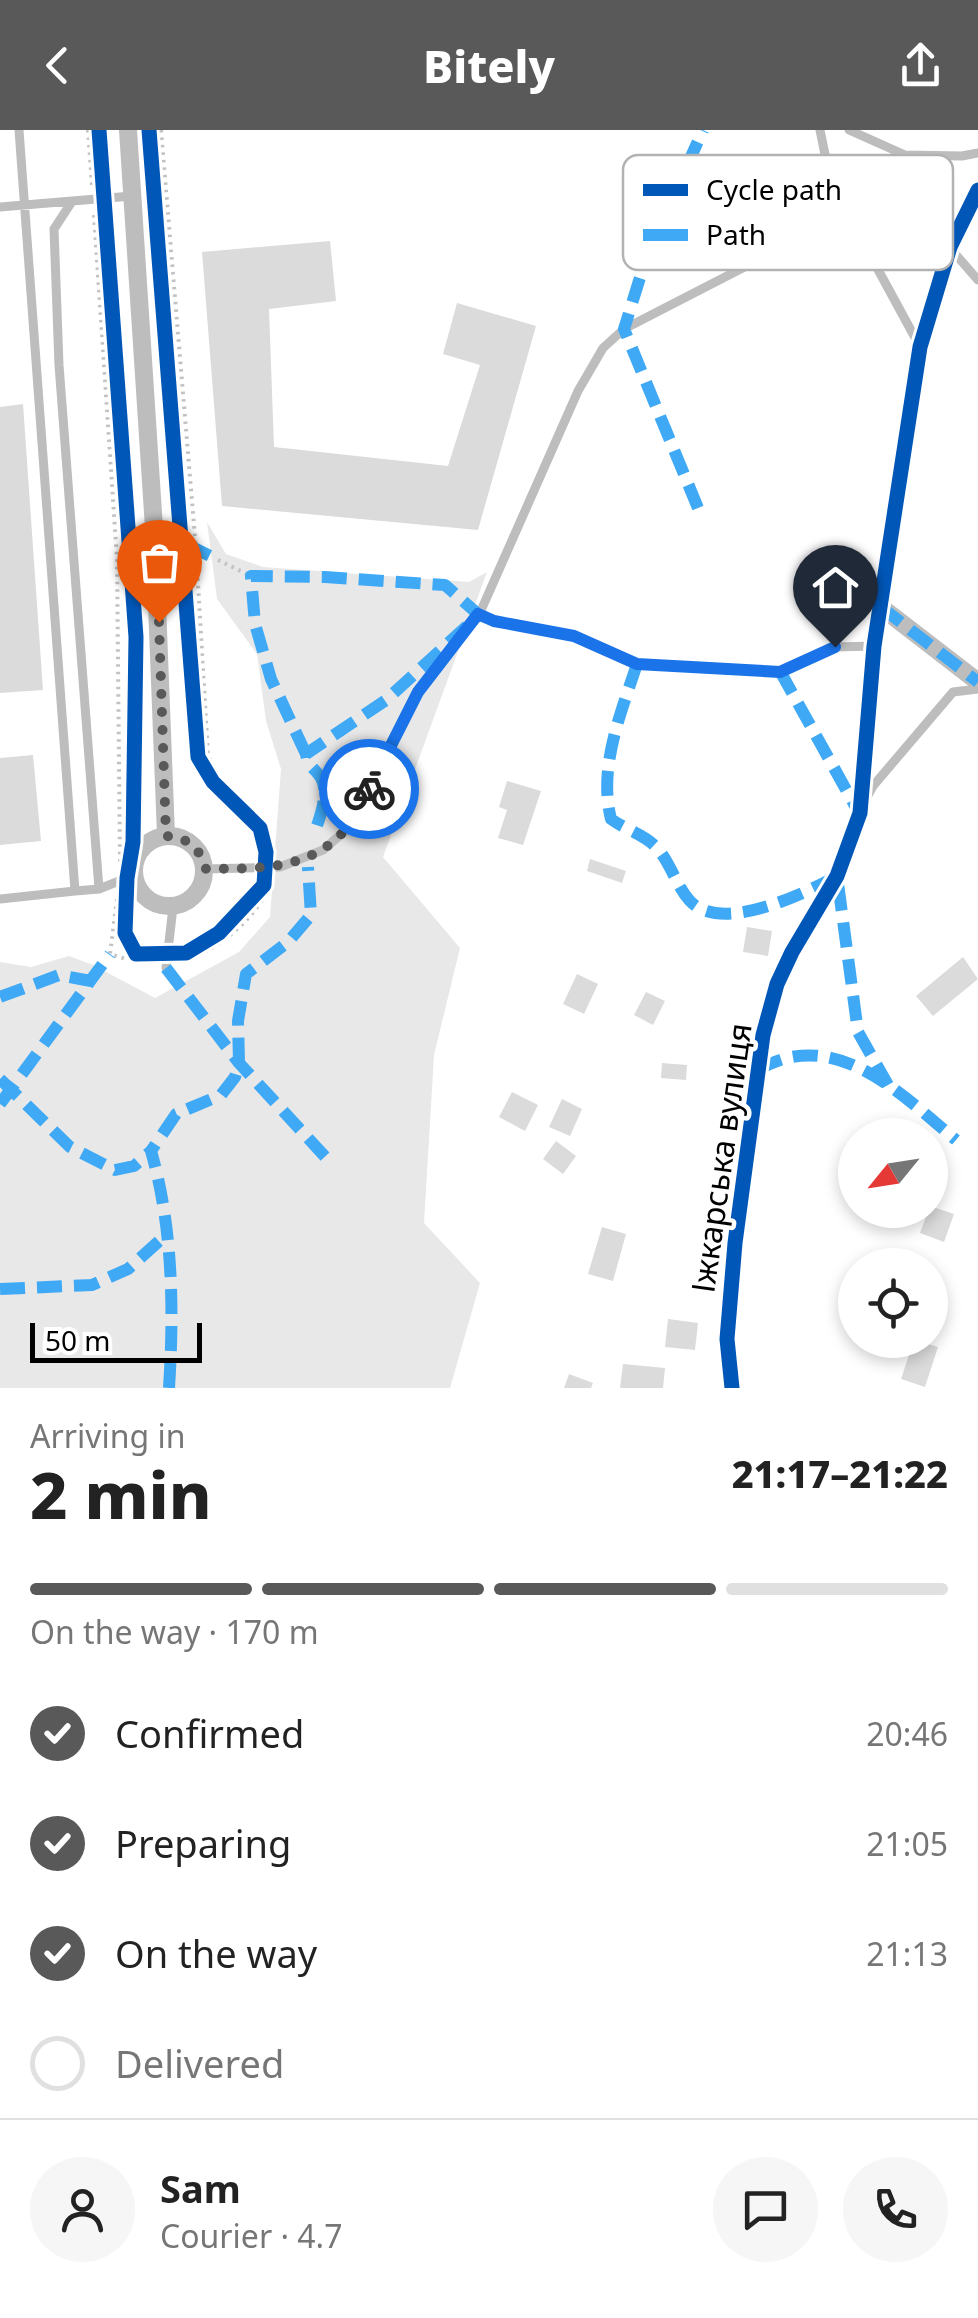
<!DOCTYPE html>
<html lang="en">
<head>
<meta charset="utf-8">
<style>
  :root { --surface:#fff; --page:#f6f6f6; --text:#222; --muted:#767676; --line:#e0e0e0; --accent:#595959 }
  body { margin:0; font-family:"Noto Sans",sans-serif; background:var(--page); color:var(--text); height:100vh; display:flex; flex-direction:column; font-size:38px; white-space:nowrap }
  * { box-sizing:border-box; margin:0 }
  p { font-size:32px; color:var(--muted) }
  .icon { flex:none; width:55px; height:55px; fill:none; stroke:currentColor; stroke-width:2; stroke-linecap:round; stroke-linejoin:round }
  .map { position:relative; height:1258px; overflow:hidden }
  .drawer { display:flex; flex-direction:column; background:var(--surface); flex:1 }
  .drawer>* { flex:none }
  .needle { width:65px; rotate:240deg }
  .fabs { position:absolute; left:838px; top:988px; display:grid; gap:20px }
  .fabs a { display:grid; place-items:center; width:110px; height:110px; border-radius:50%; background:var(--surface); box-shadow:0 5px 15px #0003; font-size:50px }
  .scale { position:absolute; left:30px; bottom:25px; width:172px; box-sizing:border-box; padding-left:10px; border:5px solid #000; border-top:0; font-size:28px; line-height:35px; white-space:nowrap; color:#000; -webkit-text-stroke:8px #fff; paint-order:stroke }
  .pin { position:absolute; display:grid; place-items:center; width:85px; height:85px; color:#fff; margin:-102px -42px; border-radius:50% 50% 50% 0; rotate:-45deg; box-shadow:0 0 10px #0007 }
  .pin .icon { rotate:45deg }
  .courier { position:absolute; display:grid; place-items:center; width:100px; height:100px; margin:-50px; border:8px solid #1a73e8; border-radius:50%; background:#fff; color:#222; box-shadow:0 2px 12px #0007 }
  .overview em { font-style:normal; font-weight:800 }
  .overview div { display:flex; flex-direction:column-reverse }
  .overview { display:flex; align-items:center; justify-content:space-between; height:170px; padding:0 30px }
  h1 { font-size:65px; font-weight:800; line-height:75px }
  .bar { display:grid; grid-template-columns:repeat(4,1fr); gap:15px 10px; align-content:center; height:120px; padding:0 30px }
  .bar i { height:12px; border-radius:8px; background:var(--line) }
  .bar .on { background:var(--accent) }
  .bar p { grid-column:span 4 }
  .line { display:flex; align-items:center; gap:25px; padding:0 30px; border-top:2px solid var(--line) }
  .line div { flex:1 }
  .round { display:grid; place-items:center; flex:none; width:105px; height:105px; border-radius:52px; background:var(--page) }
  ol { padding:0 30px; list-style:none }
  li { display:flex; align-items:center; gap:30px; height:110px }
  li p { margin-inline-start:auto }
  li .icon { padding:10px; border-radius:50%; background:var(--accent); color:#fff; stroke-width:4 }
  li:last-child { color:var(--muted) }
  li i { width:55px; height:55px; border:5px solid var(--line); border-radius:50% }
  header { display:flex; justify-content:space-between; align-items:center; height:130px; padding:0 30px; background:var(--accent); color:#fff; font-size:45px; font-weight:800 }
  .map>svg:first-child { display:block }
  .green { fill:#e8e8e8 }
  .building { fill:#dbdbdb }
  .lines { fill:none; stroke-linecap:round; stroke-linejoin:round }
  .path { stroke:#c2c2c2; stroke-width:4; stroke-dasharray:2.5 5; stroke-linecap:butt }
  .service { stroke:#bdbdbd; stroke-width:9 }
  .minor { stroke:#bdbdbd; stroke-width:18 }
  .quiet { stroke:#3fa9f5; stroke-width:12; stroke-dasharray:25 12; stroke-linecap:butt }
  .cycleway-casing { stroke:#fff; stroke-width:21 }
  .cycleway { stroke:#0057b8; stroke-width:15 }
  .done { stroke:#595959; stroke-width:10; stroke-dasharray:0 18 }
  .route { stroke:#1a73e8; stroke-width:12 }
  .labels { text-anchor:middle; stroke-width:9; stroke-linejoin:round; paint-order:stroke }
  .street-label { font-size:32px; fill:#000; stroke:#fff }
  .key { fill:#fff; stroke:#b2b2b2; stroke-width:2.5 }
  .key-label { font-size:28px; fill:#000 }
</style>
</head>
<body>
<header><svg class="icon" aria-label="back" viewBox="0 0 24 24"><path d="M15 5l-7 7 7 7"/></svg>Bitely<svg class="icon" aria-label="share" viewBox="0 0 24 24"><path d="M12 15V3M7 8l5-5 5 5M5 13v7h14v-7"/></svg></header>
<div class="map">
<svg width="978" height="1258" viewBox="0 0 978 1258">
  <rect width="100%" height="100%" fill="#fff"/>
  <path class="green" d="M207 392 226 424 263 437 469 452 487 442 383 727 460 818 434 925 424 1093 480 1153 450 1258H0V832L31 837 69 826 93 835 155 868 239 822 270 787 281 639 266 591 257 524 217 469Z"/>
  <path class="building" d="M330 111 336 171 269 179 274 317 448 336 480 235 443 224 457 173 536 196 478 400 222 376 202 122Z
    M23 274 43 560 0 563V277Z
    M33 625 41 711 0 715V628Z
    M507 651 541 661 523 715 498 708 507 680 499 677Z
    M590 729 626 741 622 753 587 741Z
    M747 797 772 801 768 826 743 822Z
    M963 827 978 849 933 886 916 866Z
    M577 844 598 854 584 884 563 874Z
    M646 862 665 871 653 895 634 885Z
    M662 933 687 935 686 950 661 948Z
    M512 962 538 975 525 1001 499 987Z
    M562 969 582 979 570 1006 549 997Z
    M556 1011 576 1026 563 1044 543 1029Z
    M930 1076 954 1084 944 1112 920 1103Z
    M602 1097 626 1104 613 1151 588 1144Z
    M668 1189 698 1193 695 1220 665 1217Z
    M914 1210 938 1217 925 1257 901 1249Z
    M623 1234 665 1238 663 1258H620Z
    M569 1244 593 1253 591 1258H564Z"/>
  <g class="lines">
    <path class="path" d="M88 0 92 55
      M161 0 196 419 208 625C211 632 213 640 218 647 236 677 267 682 271 723
      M94 85 117 429 120 734
      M218 430 251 446
      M117 769 110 824 126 829 150 830
      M184 830C216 822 261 785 270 752"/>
    <path class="service" d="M19 0 75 761 99 759 59 235 54 99 71 73
      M820 0 829 44 810 79 869 123 919 215
      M849 0 905 25
      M0 77 132 66
      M950 118 978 150
      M479 485 494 491 575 506 637 534 780 541 835 517 874 516
      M867 667 873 656 953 562 978 559
      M205 739 280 737 323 720 347 699 417 561 479 485 578 261 603 218 624 199 764 127 810 79 877 35 905 25 962 26 978 23
      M99 759 134 745
      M0 769 75 761
      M166 838 173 777"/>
    <path class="minor" d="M128 0 154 398 166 705
      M881 477 978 552
      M134 741a35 35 0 1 1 70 0a35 35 0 1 1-70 0Z
      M732 1258 727 1209 735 1113 763 905 777 854 792 822 837 746 860 683 874 516 920 217 950 117 978 60"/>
    <path class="quiet" d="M698 378 624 199 647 125 703 0
      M154 398 218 430
      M881 477 978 552
      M637 534C621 583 598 637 611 689 626 700 644 704 657 718 671 733 676 756 690 771 721 804 804 764 837 746L858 902 888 955
      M780 541 858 681
      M306 624 271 549 255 494 251 446 325 447 445 455 479 485 386 570 306 624C308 636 312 636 319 645 331 660 320 686 315 702
      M166 838 239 933 329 1031
      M0 867 59 845 91 851
      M758 939C768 935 778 930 787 928 853 912 911 973 956 1010
      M0 949 70 1017 115 1040 134 1036 151 1021
      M0 974 110 824
      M0 1159 92 1155 128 1139 168 1103
      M169 1258C174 1180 173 1097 151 1021L176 984 221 965 235 947 239 933 238 891 246 844 288 812 311 785 308 737"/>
    <g class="cycleway-casing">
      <path id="cycleway" d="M99 0 136 507 133 712 127 748 125 803 136 824 186 823 219 803 264 755 266 722 260 698 213 652 198 627 149 0
        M732 1258 727 1209 735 1113 763 905 777 854 792 822 837 746 860 683 874 516 920 217 950 117 978 60"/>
    </g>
    <use href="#cycleway" class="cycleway"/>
  </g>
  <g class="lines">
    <path class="done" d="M159 492 166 706C189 708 199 717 206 739 256 738 308 742 345 700 355 689 362 672 369 659"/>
    <path class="route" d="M369 659 418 562 478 484 494 491 574 506 637 534 780 542 835 517"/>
  </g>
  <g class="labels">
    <g class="street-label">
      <text transform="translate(722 1028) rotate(-82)" y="11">Іжкарська вулиця</text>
    </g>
  </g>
  <rect x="623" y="25" width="330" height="115" rx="15" class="key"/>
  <rect x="643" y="54" width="45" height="12" fill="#0057b8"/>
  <rect x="643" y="99" width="45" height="12" fill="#3fa9f5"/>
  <g class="key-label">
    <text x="706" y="70">Cycle path</text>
    <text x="706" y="115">Path</text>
  </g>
</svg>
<div class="fabs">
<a><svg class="needle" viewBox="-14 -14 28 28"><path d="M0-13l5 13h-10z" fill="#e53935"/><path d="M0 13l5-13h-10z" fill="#767676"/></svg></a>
<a><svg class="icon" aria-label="locate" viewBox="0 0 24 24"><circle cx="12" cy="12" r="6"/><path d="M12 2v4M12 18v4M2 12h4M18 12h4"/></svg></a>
</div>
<div class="scale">50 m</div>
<div class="pin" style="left:159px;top:492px;background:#ea580c"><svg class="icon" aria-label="bag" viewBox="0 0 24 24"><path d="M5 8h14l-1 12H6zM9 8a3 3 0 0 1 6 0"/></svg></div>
<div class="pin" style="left:835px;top:517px;background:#1f2937"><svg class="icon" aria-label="home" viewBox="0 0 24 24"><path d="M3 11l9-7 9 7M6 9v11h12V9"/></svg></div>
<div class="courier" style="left:369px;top:659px"><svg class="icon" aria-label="bike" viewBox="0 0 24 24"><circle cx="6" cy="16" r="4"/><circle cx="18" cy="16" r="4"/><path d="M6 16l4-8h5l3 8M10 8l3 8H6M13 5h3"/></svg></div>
</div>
<section class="drawer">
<div class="overview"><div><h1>2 min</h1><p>Arriving in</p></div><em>21:17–21:22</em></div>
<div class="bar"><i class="on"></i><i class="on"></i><i class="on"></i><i></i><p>On the way · 170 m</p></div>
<ol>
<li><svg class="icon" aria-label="check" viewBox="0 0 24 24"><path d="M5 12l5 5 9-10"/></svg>Confirmed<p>20:46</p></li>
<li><svg class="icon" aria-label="check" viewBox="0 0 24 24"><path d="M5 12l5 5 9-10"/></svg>Preparing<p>21:05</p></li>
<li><svg class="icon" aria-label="check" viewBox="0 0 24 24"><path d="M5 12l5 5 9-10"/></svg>On the way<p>21:13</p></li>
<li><i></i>Delivered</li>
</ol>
<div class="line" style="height:180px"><a class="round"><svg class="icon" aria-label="person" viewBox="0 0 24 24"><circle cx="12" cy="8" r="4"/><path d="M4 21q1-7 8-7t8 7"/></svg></a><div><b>Sam</b><p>Courier · 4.7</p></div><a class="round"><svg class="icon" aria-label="chat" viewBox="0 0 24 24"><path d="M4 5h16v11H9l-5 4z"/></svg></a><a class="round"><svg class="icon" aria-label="phone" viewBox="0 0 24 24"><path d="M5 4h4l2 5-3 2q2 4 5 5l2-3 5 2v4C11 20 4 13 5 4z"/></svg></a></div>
</section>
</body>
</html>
